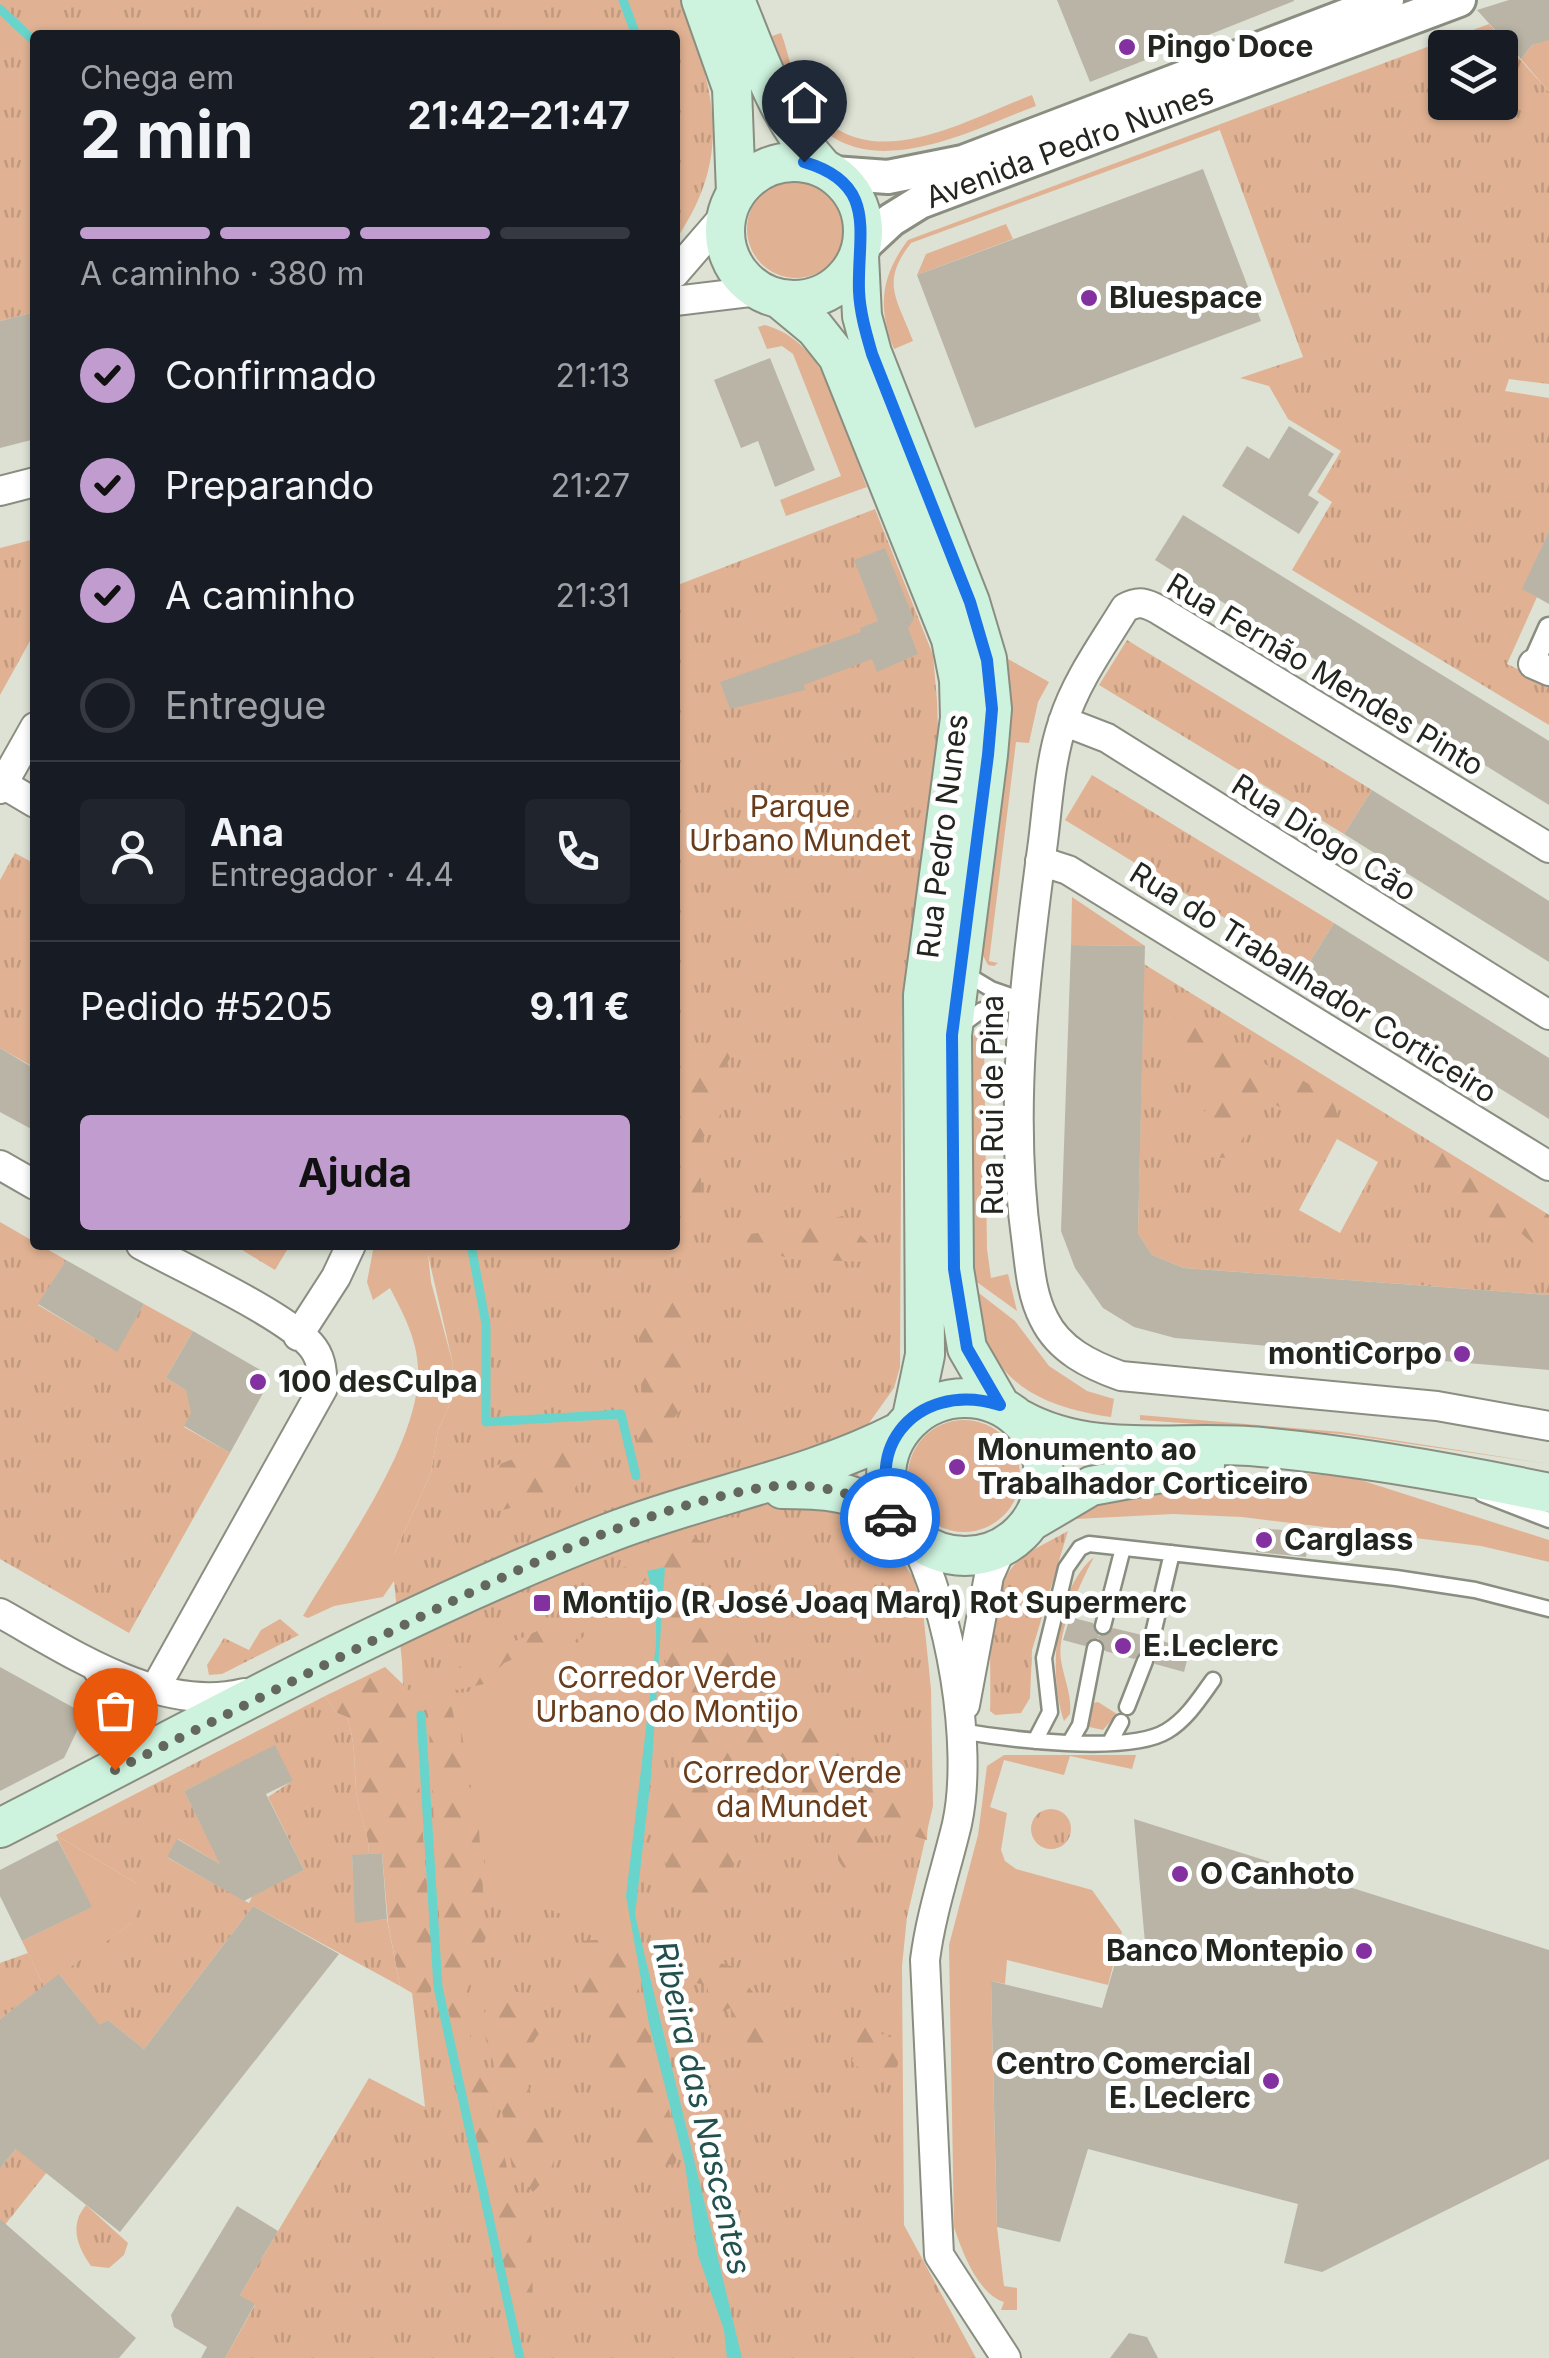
<!DOCTYPE html>
<html lang="pt">
<head>
<meta charset="utf-8">
<style>
  :root { --surface:#171b24; --page:#20242c; --text:#f1f3f6; --muted:#9ea1a6; --line:#363941; --accent:#c09ccf }
  body { margin:0; font-family:Inter,sans-serif; background:var(--page); color:var(--text); height:100vh; display:flex; flex-direction:column; font-size:38px; white-space:nowrap }
  * { box-sizing:border-box; margin:0 }
  p { font-size:32px; color:var(--muted) }
  .icon { flex:none; width:55px; height:55px; fill:none; stroke:currentColor; stroke-width:2; stroke-linecap:round; stroke-linejoin:round }
  .map { position:relative; flex:1; overflow:hidden }
  .panel { position:absolute; left:30px; top:30px; width:650px; height:1220px; display:flex; flex-direction:column; background:var(--surface); border-radius:10px; box-shadow:0 2px 8px #0004 }
  .panel>* { flex:none }
  .fabs { position:absolute; left:1428px; top:30px; display:grid; gap:20px }
  .fabs a { display:grid; place-items:center; width:90px; height:90px; border-radius:10px; background:var(--surface); box-shadow:0 2px 8px #0004; font-size:50px }
  .pin { position:absolute; display:grid; place-items:center; width:85px; height:85px; color:#fff; margin:-102px -42px; border-radius:50% 50% 50% 0; rotate:-45deg; box-shadow:0 0 10px #0007 }
  .pin .icon { rotate:45deg }
  .courier { position:absolute; display:grid; place-items:center; width:100px; height:100px; margin:-50px; border:8px solid #1a73e8; border-radius:50%; background:#fff; color:#222; box-shadow:0 2px 12px #0007 }
  .overview em { font-style:normal; font-weight:700 }
  .overview div { display:flex; flex-direction:column-reverse }
  .overview { display:flex; align-items:center; justify-content:space-between; height:170px; padding:0 50px }
  h1 { font-size:65px; font-weight:700; line-height:75px }
  .bar { display:grid; grid-template-columns:repeat(4,1fr); gap:15px 10px; align-content:center; height:120px; padding:0 50px }
  .bar i { height:12px; border-radius:8px; background:var(--line) }
  .bar .active { background:var(--accent) }
  .bar p { grid-column:span 4 }
  .line { display:flex; align-items:center; gap:25px; padding:0 50px; border-top:2px solid var(--line) }
  .line div { flex:1 }
  .round { display:grid; place-items:center; flex:none; width:105px; height:105px; border-radius:10px; background:var(--page) }
  ol { padding:0 50px; list-style:none }
  li { display:flex; align-items:center; gap:30px; height:110px }
  li p { margin-inline-start:auto }
  li .icon { padding:10px; border-radius:50%; background:var(--accent); color:#111; stroke-width:4 }
  li:last-child { color:var(--muted) }
  li i { width:55px; height:55px; border:5px solid var(--line); border-radius:50% }
  .primary-button { display:flex; gap:20px; margin-top:auto; padding:20px 50px }
  .primary-button a { flex:1; height:115px; border-radius:10px; background:var(--accent); color:#111; font-size:40px; font-weight:700; line-height:115px; text-align:center }
  .map>svg:first-child { display:block }
  .grass { fill:url(#grass-tufts); fill-rule:evenodd }
  .forest { fill:url(#forest-firs) }
  .garden { fill:#e0b293 }
  .water { fill:#69d4cb }
  .lines { fill:none; stroke-linecap:round; stroke-linejoin:round }
  .stream { stroke:#69d4cb; stroke-width:9 }
  .building { fill:#bab4a6 }
  .service-casing { stroke:#8a8e81; stroke-width:19 }
  .pedestrian-casing { stroke:#8a8e81; stroke-width:25 }
  .minor-casing { stroke:#8a8e81; stroke-width:32 }
  .tertiary-casing { stroke:#8a8e81; stroke-width:38 }
  .secondary-casing { stroke:#8a8e81; stroke-width:42 }
  .service { stroke:#fff; stroke-width:14 }
  .pedestrian { stroke:#fff; stroke-width:20 }
  .minor { stroke:#fff; stroke-width:28 }
  .tertiary { stroke:#fff; stroke-width:32 }
  .secondary { stroke:#cdf2dd; stroke-width:38 }
  .done { stroke:#64675e; stroke-width:10; stroke-dasharray:0 18 }
  .route { stroke:#1a73e8; stroke-width:12 }
  .poi-dot { fill:#8331a0; stroke:#fff; stroke-width:4 }
  .labels { text-anchor:middle; stroke-width:10; stroke-linejoin:round; paint-order:stroke }
  .poi-label { font-size:30px; font-weight:bold; fill:#23251f; stroke:#fff; text-anchor:start }
  .street-label { font-size:30px; fill:#23251f; stroke:#fff }
  .park-label { font-size:30px; fill:#683c1a; stroke:#fff }
  .water-label { font-size:32px; font-style:italic; fill:#22514d; stroke:#fff }
</style>
</head>
<body>
<div class="map">
<svg width="1549" height="2358" viewBox="0 0 1549 2358">
  <defs>
    <pattern id="grass-tufts" width="24" height="20" patternUnits="userSpaceOnUse" patternTransform="scale(2.5)"><rect width="24" height="20" fill="#e0b293"/><path d="M3 7l-1-3M5 7V3M7 7l1-3M15 17l-1-3M17 17v-4M19 17l1-3" fill="none" stroke="#c0997e"/></pattern>
    <pattern id="forest-firs" width="22" height="20" patternUnits="userSpaceOnUse" patternTransform="scale(2.5)"><rect width="22" height="20" fill="#e0b293"/><path d="M5 1l3.5 6h-7zM16 11l3.5 6h-7z" fill="#c0997e"/></pattern>
  </defs>
  <rect width="100%" height="100%" fill="#dde2d4"/>
  <path class="grass" d="M0 0H680C715 91 734 155 675 241V35H35V312L0 321Z
    M1489 24 1549 92V384L1509 379 1505 391 1549 398V531L1523 589 1537 597 1507 664 1549 684V725L1292 570 1332 502 1317 492 1341 451 1288 419 1269 386 1240 378 1303 357 1218 125ZM1445 48H1500V102H1445Z
    M875 509 933 655 937 700 938 729 902 999 900 1367 894 1388 859 1437 856 1469 875 1522 913 1577 923 1611 931 1689 933 1806 907 1917 902 1966 904 2225 976 2358H225L255 2305 240 2295 369 2078 425 2107 412 1992 416 1995 402 1662 394 1581V1554L431 1473 438 1430 450 1404 453 1364 426 1246 675 1245V586Z
    M35 539V632L0 695V548Z
    M1127 640 1372 790 1344 834 1099 685Z
    M1092 775 1334 923 1306 968 1065 820Z
    M15 853 35 864V1068L0 1048V880Z
    M1144 964 1549 1215V1295L1184 1268 1152 1255 1138 1233ZM1337 1139 1378 1162 1340 1233 1299 1210Z
    M0 1222 66 1260 38 1305 116 1351 144 1304 193 1331 166 1378 190 1392 189 1403 195 1407 184 1427 230 1453 129 1633 0 1559Z
    M234 1245H290L275 1270Z
    M1068 1531 1032 1650 1030 1698 1021 1713 995 1715 990 1711C992 1668 983 1599 1014 1565 1028 1550 1051 1541 1068 1531Z
    M280 1619 299 1635 222 1674 209 1675 207 1665 224 1638 249 1650 261 1630Z
    M325 1696 337 1713 347 1717C356 1743 354 1764 356 1790 358 1812 369 1830 369 1854L352 1856 356 1922 387 1919 400 1986 253 1906 144 2049 108 2020 0 2102 83 2004 59 1974 132 1923 136 1883 56 1835ZM275 1746 292 1781 268 1797 304 1870 267 1888 202 1827 184 1791ZM178 1839 257 1886 249 1903 168 1858Z
    M1031 1829a20 20 0 1 1 40 0a20 20 0 1 1-40 0Z
    M28 1953 44 1986 0 2019V1963Z
    M25 2138 55 2162 0 2231V2169Z
    M86 2205 128 2243 124 2255 109 2268 91 2266C77 2246 69 2226 86 2205Z"/>
  <path class="forest" d="M1191 1013 1271 1068 1297 1077 1333 1099 1340 1125 1330 1134 1265 1099 1232 1157 1218 1158 1196 1125 1222 1084 1215 1073 1188 1068 1165 1033 1170 1019Z
    M706 1042 724 1044 730 1058 720 1076 721 1124 701 1138V1200L675 1228V1048L686 1054Z
    M1444 1150 1549 1215V1257L1515 1228 1435 1195 1431 1168Z
    M843 1216 868 1243V1262L790 1259 774 1253 759 1259 734 1258 731 1246 741 1235 789 1229 795 1236 807 1227 819 1230 826 1220Z
    M666 1287H683L696 1320 681 1371 684 1405 674 1418 676 1442 663 1460 644 1461 638 1441 649 1407 642 1398 639 1337Z
    M546 1446C576 1451 586 1463 574 1491L495 1512 488 1504 495 1466Z
    M688 1536 709 1544 708 1563 692 1577 675 1575 644 1581 633 1600 588 1625 577 1639 545 1656 525 1654 504 1663 484 1684 456 1690 444 1678 462 1665 581 1611 618 1570Z
    M693 1584 715 1596 725 1609 719 1639 726 1649 764 1663 802 1716 837 1731 849 1748 854 1771 865 1784 881 1777C889 1782 924 1803 928 1808L927 1840 903 1833 875 1836 869 1860 848 1875 838 1860 839 1825 794 1801 770 1779H755L752 1787 757 1794 742 1858 724 1873 715 1899 694 1908 670 1901 674 1874C656 1855 643 1821 656 1796L687 1785C687 1758 664 1752 656 1728 676 1696 653 1632 682 1604L681 1589Z
    M385 1667 412 1693 433 1965 431 1992 417 1996 400 1986 388 1923 382 1853 369 1854C369 1830 358 1813 356 1790 354 1764 356 1743 347 1717L337 1713 325 1696Z
    M427 1694H437L452 1708 479 1830 486 1937 465 1997 471 2041 487 2079 512 2190 531 2226 533 2305 511 2298 443 1986Z
    M609 1939 630 1955 679 2150 675 2164 650 2167 633 2138V2101L605 2088 599 2025 581 2002 574 1972 580 1941Z
    M692 1954 733 1967 775 2020 776 2039 766 2046 748 2045 730 2008 717 2014 707 2001 708 1986 693 1982 685 1973Z
    M507 1988 535 1999 542 2030C484 2099 601 2127 533 2192L512 2168 493 2061 480 2021 491 2000Z
    M869 2020 877 2032 897 2040 898 2065 891 2076 870 2079 852 2061 860 2027Z"/>
  <path class="garden" d="M781 33C789 53 789 68 800 88 855 187 956 124 1032 95L1036 106C964 133 852 195 799 100 788 81 781 57 772 36Z
    M1549 39V92L1521 59 1532 45Z
    M1218 125 1220 130 911 243C880 283 897 298 913 341L894 349C877 307 881 276 908 240Z
    M747 229a49 49 0 1 1 98 0a49 49 0 1 1-98 0Z
    M1006 224 1013 239 917 275 926 254Z
    M765 325C831 343 845 431 867 487L786 516 780 500 841 476 793 354 782 346 767 349 758 327Z
    M1008 659 1049 682 1038 702 1029 743 1016 742 989 961 998 963 994 966 988 965 979 948 1009 742Z
    M1072 897 1145 946 1071 945Z
    M990 1025 995 1040 984 1042 987 1249 991 1278 1008 1274 1017 1311 974 1280 973 1036Z
    M374 1245H427L431 1282 453 1364 450 1404 438 1430 431 1473 394 1554V1581L383 1597 334 1606 308 1618 303 1616C340 1552 422 1441 418 1368 417 1339 403 1313 390 1288L373 1300 367 1282Z
    M975 1290 1015 1321 1049 1366 1087 1391 1114 1399 1111 1417C1032 1405 982 1377 975 1290Z
    M1140 1415 1341 1432 1549 1464 1341 1434 1140 1420Z
    M908 1476a56 56 0 1 1 112 0a56 56 0 1 1-112 0Z
    M1296 1473 1351 1477 1549 1540V1562L1481 1546 1242 1517 1173 1514 1076 1519 1019 1550 1038 1530 1119 1487Z
    M1094 1557C1083 1578 1056 1633 1061 1660 1064 1680 1072 1694 1070 1714L1064 1721C1048 1676 1054 1589 1094 1557Z
    M650 1583 656 1605V1644L627 1896 635 1943 487 1885 482 1829 456 1708 458 1694 484 1688 505 1666 526 1657 546 1660 580 1641 590 1628 637 1602Z
    M1098 1702 1117 1714 1103 1730 1085 1726 1088 1704Z
    M1004 1755H1136L1132 1769 1070 1756 1064 1775 1004 1760 990 1807 1007 1813 1001 1850 1005 1861 1016 1869 1092 1890 1122 1932 1108 1985 1007 1960 1005 1984 991 1981 997 2227 1004 2286 1017 2288V2310H1001L1004 2302C978 2294 962 2252 954 2227L949 1945 978 1835 987 1766Z
    M56 1835 136 1883 142 1903 132 1923 44 1986 22 1941 91 1907Z"/>
  <path class="water" d="M665 1567 651 1777 635 1915 742 2358H727L724 2330 698 2255 685 2165 649 2024 626 1896 656 1644V1605L647 1571Z"/>
  <g class="lines">
    <path class="stream" d="M623 0 636 35
      M0 9 35 42
      M471 1245 486 1324V1422L621 1414 636 1476
      M421 1715 438 1987 520 2358"/>
  </g>
  <path class="building" d="M1057 0H1294V1L1090 82Z
    M1509 0H1549V40L1532 45 1521 59 1477 10Z
    M1203 169 1261 321 975 428 917 275Z
    M35 312V439L0 448V321Z
    M770 358 815 470 775 487 758 441 741 448 714 380Z
    M1289 426 1334 454 1308 495 1319 502 1299 534 1222 486 1247 446 1269 459Z
    M1183 515 1549 741V805L1155 560Z
    M1549 531V604L1522 589Z
    M885 548 914 619 908 628 918 654 877 672 872 659 804 685 805 690 730 709 720 682 861 632 860 628 878 621 854 560Z
    M1372 790 1549 901V962L1344 834Z
    M1334 923 1549 1058V1119L1306 968Z
    M1071 945 1145 946 1138 1233 1152 1255 1184 1268 1549 1295V1370L1175 1338 1134 1327 1103 1308 1075 1268 1061 1231Z
    M0 1048 35 1069V1131L0 1112Z
    M66 1260 144 1304 117 1352 38 1304Z
    M193 1331 269 1375 268 1384 230 1453 184 1426 191 1413 186 1390 166 1378Z
    M1259 1528 1309 1532 1306 1557 1256 1552Z
    M1070 1617 1093 1623 1099 1636 1113 1628 1142 1635 1149 1648 1162 1641 1190 1649 1184 1672 1155 1664 1148 1651 1134 1659 1105 1651 1098 1638 1085 1646 1063 1640Z
    M0 1667 85 1714 64 1758 0 1791Z
    M275 1745 293 1781 266 1794 304 1870 244 1901 167 1857 177 1839 220 1864 184 1791Z
    M1134 1819 1549 1950V2159L1322 2272 1284 2263 1298 2204 1088 2149 1060 2242 997 2227 991 1981 1102 2008 1122 1939 1145 1943Z
    M58 1840 92 1907 22 1941 0 1896V1870Z
    M382 1853 387 1919 355 1923 352 1855Z
    M253 1906 339 1954 120 2232 16 2149 0 2169V2019L59 1974 100 2025 108 2020 144 2049Z
    M237 2206 278 2231 240 2295 255 2304 225 2358H201L207 2347 174 2327 171 2315Z
    M0 2219 136 2338 119 2358H0Z
    M1129 2333 1147 2337 1158 2358H1110Z"/>
  <g class="lines">
    <g class="service-casing">
      <path id="service" d="M959 1027 982 1010 1025 1001 991 989 966 974
        M1482 1494 1549 1520
        M1103 1626 1123 1548
        M1152 1638 1172 1553
        M1127 1707 1145 1661
        M960 1731C1007 1739 1128 1755 1167 1731 1187 1719 1200 1698 1213 1680
        M1035 1741 1050 1712 1044 1658 1066 1568 1080 1548 1089 1544 1396 1578 1475 1590 1549 1609
        M1070 1742 1080 1725 1095 1648
        M1110 1742 1121 1722"/>
    </g>
    <g class="pedestrian-casing">
      <path id="pedestrian" d="M1533 664 1549 628"/>
    </g>
    <g class="minor-casing">
      <path id="minor" d="M675 273 727 213
        M675 301 758 291
        M0 491 35 482
        M1533 664 1549 671
        M1063 721 1107 738 1549 1015
        M3 784 35 803
        M0 789 35 727
        M1549 848 1159 610C1146 603 1139 600 1125 608 1103 644 1076 681 1063 722 1050 760 1048 802 1043 842 1025 974 1008 1112 1027 1245 1030 1270 1032 1296 1044 1319 1059 1350 1090 1365 1121 1376L1437 1406 1549 1426
        M1040 861 1068 870 1549 1166
        M0 1165 35 1185
        M141 1245C183 1268 281 1313 310 1344 322 1357 322 1371 323 1388L156 1687
        M298 1336 336 1277 351 1245
        M912 1537C950 1607 974 1746 957 1824 946 1870 931 1913 925 1960L939 2255 1006 2358
        M0 1613C70 1652 160 1714 244 1693
        M95 1666C127 1711 125 1716 115 1770
        M965 1705 989 1576 1002 1547"/>
    </g>
    <g class="tertiary-casing">
      <g id="tertiary">
        <path d="M833 173 888 177 963 162 1387 0"/>
        <path id="s1" d="M861 248 891 220 920 202 1459 0"/>
      </g>
    </g>
    <g class="secondary-casing">
      <path id="secondary" d="M701 0 732 88 736 193
        M735 0C760 61 778 119 823 168
        M725 231a69 69 0 1 1 138 0a69 69 0 1 1-138 0Z
        M859 256 862 316 872 353 970 602 987 659 992 709 988 755 952 1035 954 1269 967 1348 1000 1405
        M780 299 815 328 838 357 951 639 959 680 960 718 923 995 925 1355 912 1417
        M886 1477a79 79 0 1 1 158 0a79 79 0 1 1-158 0Z
        M1020 1419C1094 1460 1180 1439 1261 1447 1358 1456 1454 1473 1549 1493
        M782 1489C838 1490 858 1490 901 1527
        M1030 1522 1091 1486 1205 1465
        M0 1828C199 1727 397 1615 606 1534 702 1496 805 1480 899 1432"/>
    </g>
    <use href="#service" class="service"/>
    <use href="#pedestrian" class="pedestrian"/>
    <use href="#minor" class="minor"/>
    <use href="#tertiary" class="tertiary"/>
    <use href="#secondary" class="secondary"/>
  </g>
  <g class="lines">
    <path class="done" d="M115 1770C215 1721 314 1670 414 1620 522 1567 635 1512 754 1489 800 1480 856 1488 890 1518"/>
    <path class="route" d="M804 162C879 184 857 233 859 291 860 313 866 333 872 354L970 602 987 660 992 709 988 755 952 1035 954 1269 967 1348 1000 1405C913 1378 852 1457 906 1532L890 1518"/>
  </g>
  <g class="poi-dot">
    <circle cx="1127" cy="47" r="10"/>
    <circle cx="1089" cy="298" r="10"/>
    <circle cx="1462" cy="1354" r="10"/>
    <circle cx="258" cy="1382" r="10"/>
    <circle cx="957" cy="1467" r="10"/>
    <circle cx="1264" cy="1540" r="10"/>
    <rect x="532" y="1593" width="20" height="20" rx="5"/>
    <circle cx="1123" cy="1646" r="10"/>
    <circle cx="1180" cy="1874" r="10"/>
    <circle cx="1364" cy="1951" r="10"/>
    <circle cx="1271" cy="2081" r="10"/>
  </g>
  <g class="labels">
    <g class="poi-label">
      <text x="1147" y="57">Pingo Doce</text>
      <text x="1109" y="308">Bluespace</text>
      <text x="1442" y="1364" text-anchor="end">montiCorpo</text>
      <text x="278" y="1392">100 desCulpa</text>
      <text x="977" y="1460">Monumento ao<tspan x="977" dy="34">Trabalhador Corticeiro</tspan></text>
      <text x="1284" y="1550">Carglass</text>
      <text x="562" y="1613">Montijo (R José Joaq Marq) Rot Supermerc</text>
      <text x="1143" y="1656">E.Leclerc</text>
      <text x="1200" y="1884">O Canhoto</text>
      <text x="1344" y="1961" text-anchor="end">Banco Montepio</text>
      <text x="1251" y="2074" text-anchor="end">Centro Comercial<tspan x="1251" dy="34">E. Leclerc</tspan></text>
    </g>
    <g class="street-label">
      <text dy="10" stroke="none"><textPath href="#s1" startOffset="235">Avenida Pedro Nunes</textPath></text>
      <text transform="translate(1325 675) rotate(31)" y="10">Rua Fernão Mendes Pinto</text>
      <text transform="translate(943 836) rotate(-83)" y="10">Rua Pedro Nunes</text>
      <text transform="translate(1324 838) rotate(32)" y="10">Rua Diogo Cão</text>
      <text transform="translate(1313 983) rotate(32)" y="10">Rua do Trabalhador Corticeiro</text>
      <text transform="translate(993 1105) rotate(-90)" y="10">Rua Rui de Pina</text>
    </g>
    <g class="park-label">
      <text x="800" y="817">Parque<tspan x="800" dy="34">Urbano Mundet</tspan></text>
      <text x="667" y="1688">Corredor Verde<tspan x="667" dy="34">Urbano do Montijo</tspan></text>
      <text x="792" y="1783">Corredor Verde<tspan x="792" dy="34">da Mundet</tspan></text>
    </g>
    <g class="water-label">
      <text transform="translate(702 2108) rotate(77)" y="11">Ribeira das Nascentes</text>
    </g>
  </g>
</svg>
<div class="fabs">
<a><svg class="icon" aria-label="layers" viewBox="0 0 24 24"><path d="M12 4l9 5-9 5-9-5zM3 14l9 5 9-5"/></svg></a>
</div>
<div class="pin" style="left:115px;top:1770px;background:#ea580c"><svg class="icon" aria-label="bag" viewBox="0 0 24 24"><path d="M5 8h14l-1 12H6zM9 8a3 3 0 0 1 6 0"/></svg></div>
<div class="pin" style="left:804px;top:162px;background:#1f2937"><svg class="icon" aria-label="home" viewBox="0 0 24 24"><path d="M3 11l9-7 9 7M6 9v11h12V9"/></svg></div>
<div class="courier" style="left:890px;top:1518px"><svg class="icon" aria-label="car" viewBox="0 0 24 24"><path d="M5 17H2v-5l4-1 3-4h7l3 4 3 1v5h-3M9 17h6M6 11h13"/><circle cx="7" cy="17" r="2"/><circle cx="17" cy="17" r="2"/></svg></div>
<section class="panel">
<div class="overview"><div><h1>2 min</h1><p>Chega em</p></div><em>21:42–21:47</em></div>
<div class="bar"><i class="active"></i><i class="active"></i><i class="active"></i><i></i><p>A caminho · 380 m</p></div>
<ol>
<li><svg class="icon" aria-label="check" viewBox="0 0 24 24"><path d="M5 12l5 5 9-10"/></svg>Confirmado<p>21:13</p></li>
<li><svg class="icon" aria-label="check" viewBox="0 0 24 24"><path d="M5 12l5 5 9-10"/></svg>Preparando<p>21:27</p></li>
<li><svg class="icon" aria-label="check" viewBox="0 0 24 24"><path d="M5 12l5 5 9-10"/></svg>A caminho<p>21:31</p></li>
<li><i></i>Entregue</li>
</ol>
<div class="line" style="height:180px"><a class="round"><svg class="icon" aria-label="person" viewBox="0 0 24 24"><circle cx="12" cy="8" r="4"/><path d="M4 21q1-7 8-7t8 7"/></svg></a><div><b>Ana</b><p>Entregador · 4.4</p></div><a class="round"><svg class="icon" aria-label="phone" viewBox="0 0 24 24"><path d="M5 4h4l2 5-3 2q2 4 5 5l2-3 5 2v4C11 20 4 13 5 4z"/></svg></a></div>
<div class="line" style="height:130px"><div>Pedido #5205</div><b>9.11 €</b></div>
<div class="primary-button"><a>Ajuda</a></div>
</section>
</div>
</body>
</html>
